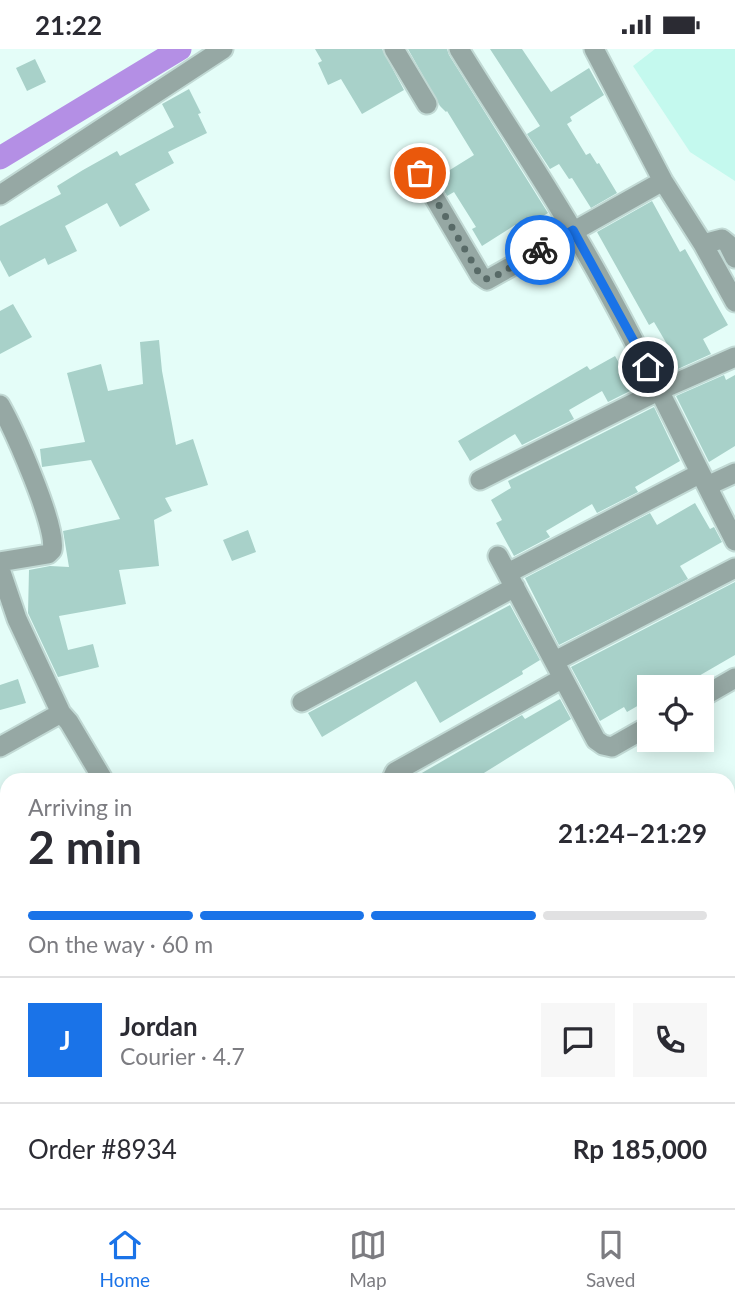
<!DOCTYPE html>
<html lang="en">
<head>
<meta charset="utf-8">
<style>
  :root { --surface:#fff; --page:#f7f7f7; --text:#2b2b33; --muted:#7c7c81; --line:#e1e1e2; --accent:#1a73e8 }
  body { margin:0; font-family:Lato,sans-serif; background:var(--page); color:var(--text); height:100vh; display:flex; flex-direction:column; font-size:26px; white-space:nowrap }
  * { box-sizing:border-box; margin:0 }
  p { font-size:23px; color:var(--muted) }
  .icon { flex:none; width:38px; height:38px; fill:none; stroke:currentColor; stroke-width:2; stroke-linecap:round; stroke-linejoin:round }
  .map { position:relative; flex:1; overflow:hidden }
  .drawer { position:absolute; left:0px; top:724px; width:735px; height:436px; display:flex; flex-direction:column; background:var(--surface); border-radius:21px 21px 0 0; box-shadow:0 4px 18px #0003 }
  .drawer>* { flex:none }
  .controls { position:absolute; left:637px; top:626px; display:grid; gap:14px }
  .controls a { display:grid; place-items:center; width:77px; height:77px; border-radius:0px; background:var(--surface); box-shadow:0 4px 18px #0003; font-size:35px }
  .pin { position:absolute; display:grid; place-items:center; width:60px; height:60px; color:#fff; margin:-30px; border:4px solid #fff; border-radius:50%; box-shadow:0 2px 7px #0007 }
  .courier { position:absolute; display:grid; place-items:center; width:70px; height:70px; margin:-35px; border:5px solid #1a73e8; border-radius:50%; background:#fff; color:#222; box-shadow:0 2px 9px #0007 }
  .summary em { font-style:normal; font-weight:700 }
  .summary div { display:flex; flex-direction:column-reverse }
  .summary { display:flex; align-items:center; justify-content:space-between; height:119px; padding:0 28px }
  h1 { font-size:46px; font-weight:700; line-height:52px }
  .bar { display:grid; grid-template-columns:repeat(4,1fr); gap:10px 7px; align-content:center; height:84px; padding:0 28px }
  .bar i { height:9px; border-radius:5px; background:var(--line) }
  .bar .selected { background:var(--accent) }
  .bar p { grid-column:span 4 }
  .line { display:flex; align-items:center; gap:18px; padding:0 28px; border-top:2px solid var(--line) }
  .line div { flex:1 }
  .round { display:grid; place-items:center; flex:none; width:74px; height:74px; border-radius:0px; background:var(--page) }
  .status { display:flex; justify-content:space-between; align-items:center; height:49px; padding:0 35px; background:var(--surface); direction:ltr }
  .status svg { height:19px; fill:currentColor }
  .tab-bar { display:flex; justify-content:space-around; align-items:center; height:98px; border-top:2px solid var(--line); background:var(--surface); font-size:19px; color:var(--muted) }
  .tab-bar a { display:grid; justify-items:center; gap:4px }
  .tab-bar .selected { color:var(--accent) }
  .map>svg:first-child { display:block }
  .built { fill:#c4f9ee }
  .green { fill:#d9c5f7 }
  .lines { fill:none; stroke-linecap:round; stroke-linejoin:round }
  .canal { stroke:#b48fe5; stroke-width:23 }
  .building { fill:#a8d1c9 }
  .minor-casing { stroke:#c1d9d4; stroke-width:23 }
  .minor { stroke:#96a8a4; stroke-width:19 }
  .done { stroke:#586a67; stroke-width:7; stroke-dasharray:0 12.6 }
  .route { stroke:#1a73e8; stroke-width:9 }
</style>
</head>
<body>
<div class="status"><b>21:22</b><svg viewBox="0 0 49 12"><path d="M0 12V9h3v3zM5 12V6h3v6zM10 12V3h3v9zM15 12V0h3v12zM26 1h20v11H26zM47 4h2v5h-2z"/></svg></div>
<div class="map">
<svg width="735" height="1159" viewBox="0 0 735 1159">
  <rect width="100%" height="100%" fill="#e4fdf8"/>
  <path class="built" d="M655 0H735V132L690 103 633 17Z"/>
  <path class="green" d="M365 1153H655L660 1159H355Z"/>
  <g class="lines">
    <path class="canal" d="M0 109 180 0"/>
  </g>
  <path class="building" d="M315 0H382L404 41 362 65 341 30 328 36 318 14 322 12Z
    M408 0H447L449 6 548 164 519 182 515 176 482 197 472 180 476 178 454 143 447 147 437 129 474 106 447 62 446 63 440 57Z
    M490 0H522L551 43 589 19 604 46 570 68 572 72 567 75 586 106 590 104 597 115 599 114 617 144 591 159 572 129 569 130 559 115 550 120 527 85 540 77Z
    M35 10 46 33 27 42 16 19Z
    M189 40 201 64 198 65 207 84 168 103 174 114 135 135 150 161 120 178 107 154 65 177 77 202 48 216 45 209 9 228 0 211V177L61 145 57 137 83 121 117 102 120 107 174 78 162 55Z
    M652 152 680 203 685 200 728 276 703 290 711 305 669 324 660 308 671 302 654 273 649 276 597 183Z
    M13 255 32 288 0 305V262Z
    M159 291 162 322 176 396 193 390 208 436 165 449 172 462 154 471 159 517 119 521 126 555 59 567 68 601 93 595 99 618 58 628 28 564 29 521 50 517 69 518 63 482 120 470 91 411 42 418 40 400 85 393 67 324 101 315 108 342 143 335 140 293Z
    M615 307 634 340 608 353 602 342 569 361 574 370 522 396 515 385 470 412 458 392 587 317 590 321Z
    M724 326 726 331 735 326V397L709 413 676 347Z
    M654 358 680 412 635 438 638 443 597 464 592 455 546 482 550 488 514 507 496 474 502 471 491 451 511 439 508 432Z
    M695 454 710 480 714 478 722 493 680 517 688 530 559 596 525 529 650 464 657 476Z
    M248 481 256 503 232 512 223 491Z
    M735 533V606L678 639H649V648L646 652 627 663 624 658 600 672 571 618Z
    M510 556 540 611 522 622 523 625 440 674 416 632 322 688 308 664Z
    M18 630 26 654 0 661V636Z
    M560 650 571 670 471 732H408L522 666 525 670Z"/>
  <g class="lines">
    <g class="minor-casing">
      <path id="minor" d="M394 0 427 55
        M459 0C496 60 536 119 572 180 632 281 681 388 735 492
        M594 0 663 132 703 195 735 253
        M420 124 480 226 487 231 663 132
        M0 146 223 0
        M703 195 722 190 728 195 735 209
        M0 356C13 379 58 479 52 501L48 505 0 513
        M480 431 660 341 735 308
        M707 437 735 424
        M498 507 596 691 603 696 612 698 649 677
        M0 520 17 570 61 664 69 673 104 732
        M508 524 699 425
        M555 612 735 519
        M702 648 735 629
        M302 653 515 538
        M0 698 61 664
        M391 732 395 723 563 629
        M0 888 7 901
        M0 997 7 993
        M448 1153 453 1159"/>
    </g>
    <use href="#minor" class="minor"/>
  </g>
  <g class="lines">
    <path class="done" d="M420 124 480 226 487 230 494 228 540 201"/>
    <path class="route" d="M540 201 573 181 648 318"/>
  </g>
</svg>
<div class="controls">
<a><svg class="icon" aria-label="locate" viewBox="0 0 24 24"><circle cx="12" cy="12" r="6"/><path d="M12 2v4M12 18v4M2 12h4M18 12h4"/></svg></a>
</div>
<div class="pin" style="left:420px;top:124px;background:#ea580c"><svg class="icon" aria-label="bag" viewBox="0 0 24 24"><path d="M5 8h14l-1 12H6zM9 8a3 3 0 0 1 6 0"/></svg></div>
<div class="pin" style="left:648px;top:318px;background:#1f2937"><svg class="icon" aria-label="home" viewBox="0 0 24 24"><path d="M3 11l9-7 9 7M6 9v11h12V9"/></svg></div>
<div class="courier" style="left:540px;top:201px"><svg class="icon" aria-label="bike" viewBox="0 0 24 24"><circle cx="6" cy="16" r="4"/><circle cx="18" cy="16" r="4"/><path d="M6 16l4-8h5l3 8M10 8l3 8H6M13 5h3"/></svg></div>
<section class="drawer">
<div class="summary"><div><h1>2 min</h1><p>Arriving in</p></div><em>21:24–21:29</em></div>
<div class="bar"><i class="selected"></i><i class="selected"></i><i class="selected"></i><i></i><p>On the way · 60 m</p></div>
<div class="line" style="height:126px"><b class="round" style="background:var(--accent);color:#fff">J</b><div><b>Jordan</b><p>Courier · 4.7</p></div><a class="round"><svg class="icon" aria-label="chat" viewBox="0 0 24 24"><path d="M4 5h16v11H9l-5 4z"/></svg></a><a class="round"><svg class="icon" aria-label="phone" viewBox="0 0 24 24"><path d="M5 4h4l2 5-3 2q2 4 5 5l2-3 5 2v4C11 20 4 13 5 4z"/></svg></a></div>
<div class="line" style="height:91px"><div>Order #8934</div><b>Rp 185,000</b></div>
</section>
</div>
<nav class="tab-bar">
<a class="selected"><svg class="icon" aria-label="home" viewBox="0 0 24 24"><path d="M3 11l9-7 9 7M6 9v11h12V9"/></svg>Home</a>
<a><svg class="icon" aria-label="map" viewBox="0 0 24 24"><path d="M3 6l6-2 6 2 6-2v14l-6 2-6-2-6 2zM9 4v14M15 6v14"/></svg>Map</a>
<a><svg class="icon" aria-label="saved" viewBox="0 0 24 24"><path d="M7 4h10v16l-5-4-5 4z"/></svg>Saved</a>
</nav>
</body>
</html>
